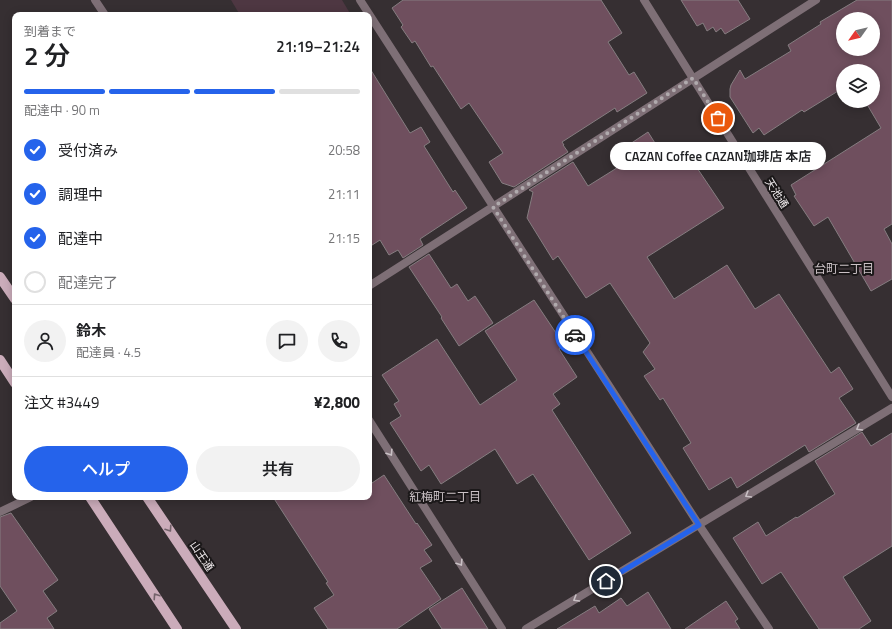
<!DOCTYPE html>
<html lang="ja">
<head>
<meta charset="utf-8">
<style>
  :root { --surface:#fff; --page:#f2f2f2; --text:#202124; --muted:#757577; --line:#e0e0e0; --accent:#2563eb }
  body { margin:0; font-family:"Titillium Web","Noto Sans JP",sans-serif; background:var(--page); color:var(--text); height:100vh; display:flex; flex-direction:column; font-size:15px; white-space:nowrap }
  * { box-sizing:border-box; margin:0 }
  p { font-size:13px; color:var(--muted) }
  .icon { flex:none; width:22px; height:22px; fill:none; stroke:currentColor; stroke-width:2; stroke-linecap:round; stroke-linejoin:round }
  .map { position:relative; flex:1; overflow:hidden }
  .sheet { position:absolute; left:12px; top:12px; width:360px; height:488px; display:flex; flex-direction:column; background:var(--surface); border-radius:8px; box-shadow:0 2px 10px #0003 }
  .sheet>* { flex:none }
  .needle { width:26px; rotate:236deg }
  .tools { position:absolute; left:836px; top:12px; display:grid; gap:8px }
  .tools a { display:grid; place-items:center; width:44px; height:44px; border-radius:50%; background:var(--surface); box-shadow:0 2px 10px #0003; font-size:20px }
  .pin { position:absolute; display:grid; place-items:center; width:34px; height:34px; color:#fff; margin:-17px; border:2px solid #fff; border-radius:50%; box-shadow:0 1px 4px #0007 }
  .courier { position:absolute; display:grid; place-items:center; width:40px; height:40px; margin:-20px; border:3px solid #2563eb; border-radius:50%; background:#fff; color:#222; box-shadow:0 1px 5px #0007 }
  .bubble { position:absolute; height:28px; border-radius:14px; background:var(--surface); box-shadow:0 2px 10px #0003; font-size:13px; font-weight:600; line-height:28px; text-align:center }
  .headline em { font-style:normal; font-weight:600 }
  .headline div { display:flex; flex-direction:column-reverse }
  .headline { display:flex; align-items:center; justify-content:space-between; height:68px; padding:0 12px }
  h1 { font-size:26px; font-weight:600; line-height:30px }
  .bar { display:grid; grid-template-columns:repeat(4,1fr); gap:6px 4px; align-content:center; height:48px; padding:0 12px }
  .bar i { height:5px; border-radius:3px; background:var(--line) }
  .bar .active { background:var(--accent) }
  .bar p { grid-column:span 4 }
  .line { display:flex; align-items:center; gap:10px; padding:0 12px; border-top:1px solid var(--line) }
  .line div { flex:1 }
  .round { display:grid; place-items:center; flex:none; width:42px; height:42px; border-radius:21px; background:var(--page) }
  ol { padding:0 12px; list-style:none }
  li { display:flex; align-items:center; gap:12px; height:44px }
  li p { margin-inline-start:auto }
  li .icon { padding:4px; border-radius:50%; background:var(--accent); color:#fff; stroke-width:4 }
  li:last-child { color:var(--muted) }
  li i { width:22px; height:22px; border:2px solid var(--line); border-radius:50% }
  .action { display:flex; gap:8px; margin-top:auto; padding:8px 12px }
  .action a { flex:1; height:46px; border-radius:24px; background:var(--accent); color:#fff; font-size:16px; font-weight:600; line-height:46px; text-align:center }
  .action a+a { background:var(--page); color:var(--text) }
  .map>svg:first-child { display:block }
  .green { fill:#4e3742 }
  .building { fill:#6f4f5e; stroke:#857d80; fill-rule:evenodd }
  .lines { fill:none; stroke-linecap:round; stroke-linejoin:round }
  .minor { stroke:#7e6f76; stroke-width:8 }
  .tertiary { stroke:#7e6f76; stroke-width:8 }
  .primary { stroke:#cbacba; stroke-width:10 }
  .oneway { stroke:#c9c1c5 }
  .oneway2 { stroke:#73626a }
  .done { stroke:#b0aaad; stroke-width:4; stroke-dasharray:0 7.2 }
  .route { stroke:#2563eb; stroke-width:5 }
  .labels { text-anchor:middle; stroke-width:4; stroke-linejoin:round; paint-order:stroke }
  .street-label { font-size:11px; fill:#f2edef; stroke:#1b1819 }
  .neighbourhood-label { font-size:12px; fill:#cac1c5; stroke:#1b1819 }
</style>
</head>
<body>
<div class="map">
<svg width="892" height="629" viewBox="0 0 892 629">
  <rect width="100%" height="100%" fill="#362f32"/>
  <path class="green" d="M231 0H342L351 15H240Z"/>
  <path class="building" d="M403 0H601L622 33 608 42 629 75 634 72 647 93 617 112 615 108 562 142 564 145H563L568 152 514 187 502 183 489 162 503 153 469 103 461 109 433 66 431 67 415 41 412 43 401 27 403 25 392 8Z
    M681 0H738L750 19 725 34 721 28 716 32 713 27 707 31 703 23 697 26Z
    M857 0H892V224L884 229 892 244V279L871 291 828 217 814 226 794 196 796 195 791 185 881 128 865 101H873V71H843V88L804 112 802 110 764 135 759 128 753 133 730 97V89L731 85 740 70 745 79 791 51 788 45 821 24 820 22ZM843 19H873V49H843Z
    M369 67 410 133 421 127 430 142 424 146 453 192 455 190 467 208 420 239 423 245 403 258 398 250 389 255 380 240 369 247Z
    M648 132 660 151 673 143 680 154 685 150 724 208 647 257 674 299 727 265 755 309 779 294 831 373 839 367 853 389 839 398 856 423 809 452 805 445 737 488 731 477 709 490 683 448 691 443 663 398 660 400 644 376 655 369 643 352 650 343 610 283 586 298 558 256 553 260 527 218 533 192 529 190 573 162 588 186 628 161 621 150Z
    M429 254 451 288 457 284 468 301 475 296 493 323 459 346 441 318 442 317 409 267Z
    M534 300 564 345 559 349 577 377 553 394 560 404 552 410 631 533 589 560 533 474 517 484 495 449 441 484 429 465 421 471 390 423 401 416 394 404 399 401 382 375 437 339 480 405 517 380 485 331Z
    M862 432 871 446 892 433V546L843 577 871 621 859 629H819L781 572 762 584 733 538 758 522 766 536 796 517 797 518 835 494 815 461Z
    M384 475 416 524 417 523 432 545 424 550 432 561 420 568 441 599 397 629H328L314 608 334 595 326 583 328 582 273 497H369V485Z
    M11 513 58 580 43 591 57 611 47 618 54 629H0V623L17 611 0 586V517Z
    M462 588 488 629H442L429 609Z
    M648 592 671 629H557L595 606 599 613 621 598 627 606Z
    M726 601 738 619 735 621 740 629H685Z"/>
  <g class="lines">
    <path class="minor" d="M95 0 105 15
      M360 0 699 525 769 629
      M369 286 816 0
      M369 420 502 629
      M0 512 31 497
      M526 629 892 408"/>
    <path class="tertiary" d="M644 0 892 397"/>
    <path class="primary" d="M0 277 15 299
      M0 360 15 383
      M90 497 177 629
      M147 497 236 629"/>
  </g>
  <defs><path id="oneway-chevron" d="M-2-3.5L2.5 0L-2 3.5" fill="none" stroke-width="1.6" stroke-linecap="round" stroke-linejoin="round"/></defs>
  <g class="oneway">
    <use href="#oneway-chevron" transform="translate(859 428) rotate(149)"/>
    <use href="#oneway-chevron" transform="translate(390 453) rotate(57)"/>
    <use href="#oneway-chevron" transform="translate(748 495) rotate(149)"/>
    <use href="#oneway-chevron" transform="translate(460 563) rotate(57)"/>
    <use href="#oneway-chevron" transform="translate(576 599) rotate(149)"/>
  </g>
  <g class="oneway2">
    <use href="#oneway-chevron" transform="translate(169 529) rotate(56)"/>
    <use href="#oneway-chevron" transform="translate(156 596) rotate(-124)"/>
  </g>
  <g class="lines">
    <path class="done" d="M575 335 493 207 693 78 718 118"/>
    <path class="route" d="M575 335 699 525 606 581"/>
  </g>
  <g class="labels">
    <g class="street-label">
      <text transform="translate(777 193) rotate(58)" y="4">天池通</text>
      <text transform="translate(202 556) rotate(56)" y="4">山王通</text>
    </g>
    <g class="neighbourhood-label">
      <text x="844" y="273">台町二丁目</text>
      <text x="445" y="501">紅梅町二丁目</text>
    </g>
  </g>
</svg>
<div class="tools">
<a><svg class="needle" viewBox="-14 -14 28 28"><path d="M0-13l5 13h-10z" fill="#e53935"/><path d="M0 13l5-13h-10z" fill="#757577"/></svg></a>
<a><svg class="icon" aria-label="layers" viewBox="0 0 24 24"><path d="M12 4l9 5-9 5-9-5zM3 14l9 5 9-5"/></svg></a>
</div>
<div class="pin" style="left:718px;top:118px;background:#ea580c"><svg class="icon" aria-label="bag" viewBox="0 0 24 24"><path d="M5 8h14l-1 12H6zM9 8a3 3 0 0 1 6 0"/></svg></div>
<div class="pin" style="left:606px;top:581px;background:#1f2937"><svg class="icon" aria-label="home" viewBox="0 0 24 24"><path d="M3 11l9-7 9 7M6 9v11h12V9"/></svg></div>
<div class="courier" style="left:575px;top:335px"><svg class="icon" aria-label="car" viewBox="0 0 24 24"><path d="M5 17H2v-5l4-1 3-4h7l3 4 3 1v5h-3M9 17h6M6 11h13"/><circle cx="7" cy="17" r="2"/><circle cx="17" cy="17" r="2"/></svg></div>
<div class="bubble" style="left:610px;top:142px;width:216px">CAZAN Coffee CAZAN珈琲店 本店</div>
<section class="sheet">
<div class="headline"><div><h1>2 分</h1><p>到着まで</p></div><em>21:19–21:24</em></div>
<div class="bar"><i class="active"></i><i class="active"></i><i class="active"></i><i></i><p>配達中 · 90 m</p></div>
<ol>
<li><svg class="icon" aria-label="check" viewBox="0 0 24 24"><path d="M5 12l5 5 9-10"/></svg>受付済み<p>20:58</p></li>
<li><svg class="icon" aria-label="check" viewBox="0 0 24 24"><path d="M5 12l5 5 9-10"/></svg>調理中<p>21:11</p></li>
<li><svg class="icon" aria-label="check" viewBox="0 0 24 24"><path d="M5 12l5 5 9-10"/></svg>配達中<p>21:15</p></li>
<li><i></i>配達完了</li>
</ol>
<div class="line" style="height:72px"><a class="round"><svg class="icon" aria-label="person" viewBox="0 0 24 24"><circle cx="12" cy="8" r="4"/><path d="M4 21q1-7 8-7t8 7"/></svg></a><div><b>鈴木</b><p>配達員 · 4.5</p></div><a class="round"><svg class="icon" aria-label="chat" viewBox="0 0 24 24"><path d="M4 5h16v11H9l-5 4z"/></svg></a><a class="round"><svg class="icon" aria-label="phone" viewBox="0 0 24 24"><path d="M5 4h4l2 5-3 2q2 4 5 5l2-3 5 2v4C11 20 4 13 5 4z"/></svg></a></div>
<div class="line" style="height:52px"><div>注文 #3449</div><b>¥2,800</b></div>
<div class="action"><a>ヘルプ</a><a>共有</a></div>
</section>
</div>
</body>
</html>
